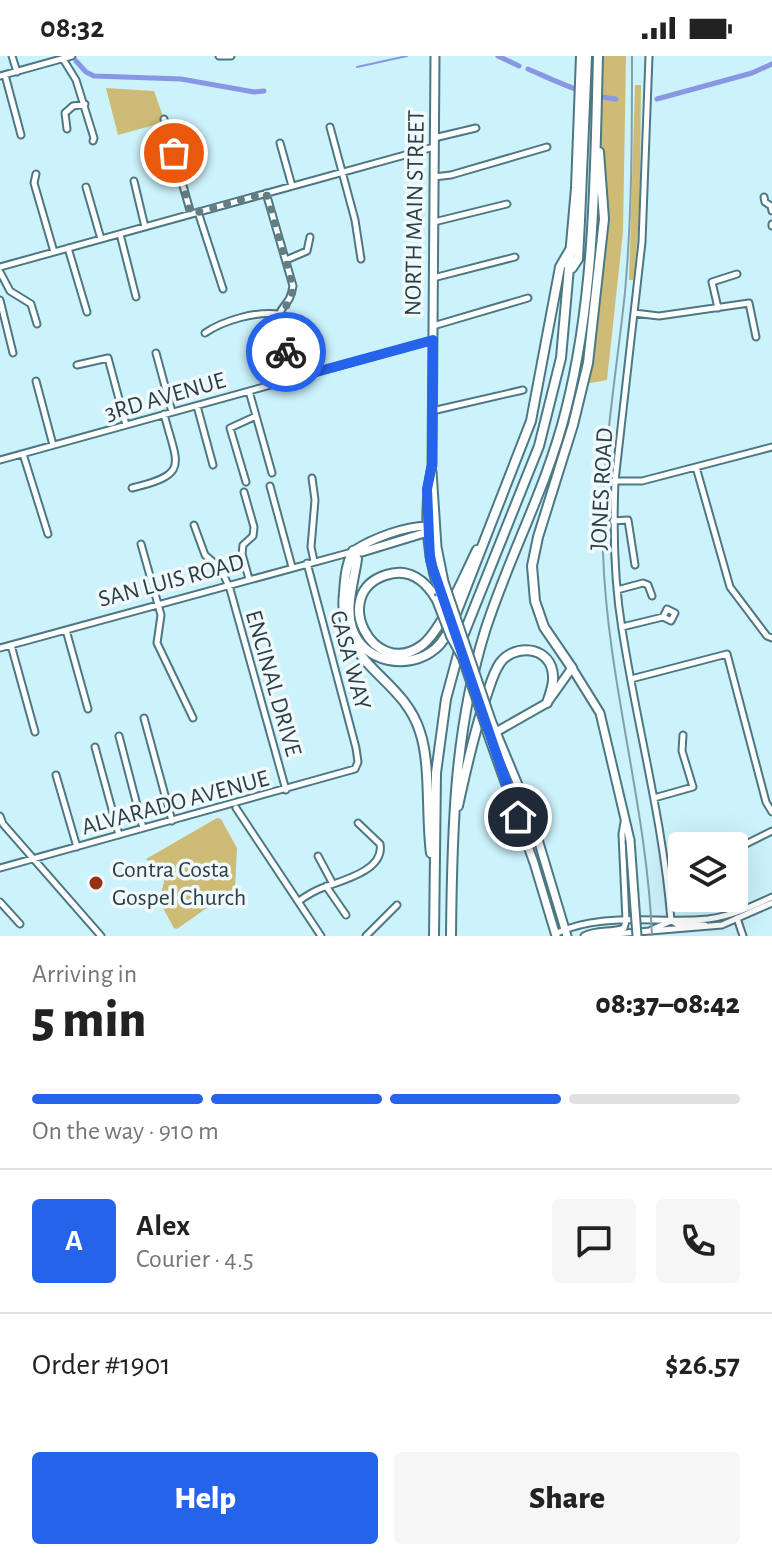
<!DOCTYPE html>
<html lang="en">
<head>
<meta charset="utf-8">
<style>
  :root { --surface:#fff; --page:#f6f6f6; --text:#222; --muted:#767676; --line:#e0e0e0; --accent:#2563eb }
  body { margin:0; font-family:"Alegreya Sans",sans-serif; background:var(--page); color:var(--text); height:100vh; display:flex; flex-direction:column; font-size:30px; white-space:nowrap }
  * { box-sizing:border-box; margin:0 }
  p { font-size:26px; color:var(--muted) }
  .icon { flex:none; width:44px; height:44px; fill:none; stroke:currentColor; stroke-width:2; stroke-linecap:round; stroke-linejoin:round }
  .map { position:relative; height:880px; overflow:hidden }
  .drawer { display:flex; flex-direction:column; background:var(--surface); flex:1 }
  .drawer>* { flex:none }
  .fabs { position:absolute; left:668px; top:776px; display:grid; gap:16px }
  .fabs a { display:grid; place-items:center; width:80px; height:80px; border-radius:8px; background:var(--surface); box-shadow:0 8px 32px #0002; font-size:40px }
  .pin { position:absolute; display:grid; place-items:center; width:68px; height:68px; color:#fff; margin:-34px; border:4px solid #fff; border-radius:50%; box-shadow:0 2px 8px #0007 }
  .courier { position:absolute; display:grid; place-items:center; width:80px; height:80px; margin:-40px; border:6px solid #2563eb; border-radius:50%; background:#fff; color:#222; box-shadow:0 2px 10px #0007 }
  .head em { font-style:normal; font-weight:800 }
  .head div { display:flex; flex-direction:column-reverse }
  .head { display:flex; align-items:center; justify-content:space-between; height:136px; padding:0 32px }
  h1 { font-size:52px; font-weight:800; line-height:60px }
  .bar { display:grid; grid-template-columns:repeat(4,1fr); gap:12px 8px; align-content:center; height:96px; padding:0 32px }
  .bar i { height:10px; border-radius:6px; background:var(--line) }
  .bar .active { background:var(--accent) }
  .bar p { grid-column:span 4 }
  .line { display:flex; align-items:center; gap:20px; padding:0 32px; border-top:2px solid var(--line) }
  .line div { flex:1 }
  .round { display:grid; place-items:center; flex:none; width:84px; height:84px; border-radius:8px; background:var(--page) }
  .action { display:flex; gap:16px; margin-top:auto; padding:16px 32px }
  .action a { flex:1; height:92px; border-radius:8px; background:var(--accent); color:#fff; font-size:32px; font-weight:800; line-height:92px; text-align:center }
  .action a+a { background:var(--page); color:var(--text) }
  .status { display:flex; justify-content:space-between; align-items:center; height:56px; padding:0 40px; background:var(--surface); direction:ltr }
  .status svg { height:22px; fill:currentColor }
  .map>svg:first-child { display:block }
  .green { fill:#cebc76 }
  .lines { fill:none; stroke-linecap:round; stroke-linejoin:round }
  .stream { stroke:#8896e4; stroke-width:2 }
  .canal { stroke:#8896e4; stroke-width:5 }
  .minor-casing { stroke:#4c7883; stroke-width:9 }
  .major-casing { stroke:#4c7883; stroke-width:11 }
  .highway-casing { stroke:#4c7883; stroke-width:12 }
  .minor { stroke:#fff; stroke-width:5 }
  .major { stroke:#fff; stroke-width:7 }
  .highway { stroke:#fff; stroke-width:8 }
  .rail { stroke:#82a0a7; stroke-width:2 }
  .major-bridge-casing { stroke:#4c7883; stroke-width:11; stroke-linecap:butt }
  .highway-bridge-casing { stroke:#4c7883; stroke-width:12; stroke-linecap:butt }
  .major-bridge { stroke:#fff; stroke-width:7 }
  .highway-bridge { stroke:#fff; stroke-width:8 }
  .done { stroke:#637d84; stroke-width:8; stroke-dasharray:0 14.4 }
  .route { stroke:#2563eb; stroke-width:10 }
  .poi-dot { fill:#983014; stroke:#f0f9fc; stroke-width:3 }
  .labels { text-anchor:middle; stroke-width:7; stroke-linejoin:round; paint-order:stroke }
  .street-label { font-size:24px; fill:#2b3e43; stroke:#f0f9fc }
  .poi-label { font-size:24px; fill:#2b3e43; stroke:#f0f9fc; text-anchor:start }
</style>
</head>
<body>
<div class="status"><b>08:32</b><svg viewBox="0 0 49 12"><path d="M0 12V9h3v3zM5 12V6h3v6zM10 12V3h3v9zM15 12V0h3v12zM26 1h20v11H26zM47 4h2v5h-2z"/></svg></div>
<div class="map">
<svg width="772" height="880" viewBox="0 0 772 880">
  <rect width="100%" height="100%" fill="#ccf2fc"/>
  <path class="green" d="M599 0H626L623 176 607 324 585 328 604 163 597 59Z
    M635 29H641C640 94 642 159 633 224H629Z
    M106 32 154 35 165 66 118 79Z
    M217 762 221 763 237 792 235 832 177 873 174 872 159 845 166 818 146 803Z"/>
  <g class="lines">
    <path class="stream" d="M357 11 407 0"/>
    <path class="canal" d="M498 0 519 10
      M76 5 86 16 94 20 181 23 254 36 264 35
      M528 13C556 25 585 40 616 43
      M657 43 752 17 772 8"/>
    <g class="minor-casing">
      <path id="minor" d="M12 0 17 16
        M219 0H231
        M649 0 642 186 615 425C613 474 614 524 622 573 637 670 663 765 671 864
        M63 3 76 24 94 82 93 85
        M5 19 21 79
        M0 20 72 0
        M164 63 191 158
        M330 71 355 164 361 203
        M67 73 65 57 73 50 85 48
        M434 82 476 72
        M280 87 292 130
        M36 118 34 127 54 196
        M434 121 451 119 547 91
        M134 125 145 171
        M86 131 101 183
        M266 137 293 230C290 249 283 247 279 259 275 273 290 308 294 322
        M764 141 765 146 771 150 772 155
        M198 156 223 233
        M434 166 507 148
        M772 168V170
        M120 178 136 241
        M68 192 87 256
        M286 204 307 195 310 181
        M0 211 434 91
        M0 216 10 235 31 248 37 268
        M433 222 515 201
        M0 244 13 297
        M718 252 712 226 737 218
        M634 257 659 260 749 247 756 281
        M433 270 528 242
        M205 277C224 264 257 255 279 258
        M156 297 172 356
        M77 309 108 302 126 369
        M36 325 53 389
        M249 335 272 417
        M197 350 213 409
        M432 355 523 334
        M23 398 48 478
        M0 404 433 284
        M696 411 730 531 767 580 772 582
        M312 422 315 444 311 491 314 505
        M615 425H642L772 391
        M246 426 230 372 256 360
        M270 430 292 511
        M132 432C191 418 177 409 164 358
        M244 436 254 471 253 480 243 489 242 498 249 523
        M613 465 628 464 635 509
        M194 469 205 499 221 513 230 533 286 734
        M141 488 161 559 157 587 193 662
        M617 534 643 527 648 529 652 540
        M622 571 663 561 671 565 675 557 667 553 663 561
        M66 574 88 653
        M11 589 35 676
        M0 592 352 496
        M631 623 727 598 766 746 772 756
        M144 662 172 765
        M119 680 143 772
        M95 691 119 779
        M56 719 77 791
        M654 742 693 731 682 695 683 679
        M236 752 321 880
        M0 760 3 768 101 880
        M624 766 622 778 626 865
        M734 794 772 775
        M318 800 333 828
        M0 812 355 713 358 706 356 692 307 507
        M326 830 346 859
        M299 845C306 840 314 835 322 832 340 825 385 815 380 788L358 767
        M0 846 20 868
        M737 862 743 880
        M672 865 677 868 705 869
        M651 874 671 865
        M555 878C601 855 659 868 708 863 731 860 751 851 772 841
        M366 880 397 849
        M584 880C597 873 611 877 624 872L626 865
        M590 880 722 869 772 847"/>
    </g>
    <g class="major-casing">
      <path id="major" d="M435 0 432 409C424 451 425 495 439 536
        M432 415 437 491 444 526
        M353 495C373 482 405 470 429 470
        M353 495 362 496 431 475
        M491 664 531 760 567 880
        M487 676 534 807 556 880
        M489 680 547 647 572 612 600 657 630 784"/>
    </g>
    <g class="highway-casing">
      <path id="highway" d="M572 212 578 203 580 165 587 0
        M353 495 357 503C354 525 345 551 352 572 363 607 409 615 435 593 447 583 451 568 457 555L531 365 560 211 571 192
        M353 495C346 509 345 522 344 537 336 610 402 618 420 676 431 708 426 761 431 797
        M437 544C426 525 409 511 386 519 329 537 373 624 421 590 441 576 465 518 477 494
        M572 612 544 571 535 545 532 510 538 481 573 369 588 307 604 163 599 96
        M458 750C466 713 474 677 486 641 490 630 493 617 500 607 512 590 542 589 551 610 556 623 551 635 547 647
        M434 880 436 717 446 643 463 580 539 390 561 302 576 132 581 0
        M451 880C452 776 454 675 485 575 509 500 547 431 566 354 595 240 595 117 598 0"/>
    </g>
    <use href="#minor" class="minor"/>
    <use href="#major" class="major"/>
    <use href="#highway" class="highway"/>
    <path class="rail" d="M632 0C632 79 632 158 625 236 616 323 600 408 603 496 607 625 647 750 652 880"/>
    <g class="major-bridge-casing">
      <path id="major-bridge" d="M444 526 491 664
        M439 536 453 575
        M460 595 487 674
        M630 784 637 880"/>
    </g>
    <g class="highway-bridge-casing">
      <path id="highway-bridge" d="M437 544 451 580 462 600"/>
    </g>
    <use href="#major-bridge" class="major-bridge"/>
    <use href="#highway-bridge" class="highway-bridge"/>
  </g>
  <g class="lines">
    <path class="done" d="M174 97 191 158 266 137 293 230 291 244 279 258V272L286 296"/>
    <path class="route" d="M286 296 294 322 433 284 432 409 427 433 430 504 518 761"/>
  </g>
  <circle class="poi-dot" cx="96" cy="827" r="8"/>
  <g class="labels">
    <g class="street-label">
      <text transform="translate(414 157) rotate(-89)" y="8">NORTH MAIN STREET</text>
      <text transform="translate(165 340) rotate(-16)" y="8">3RD AVENUE</text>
      <text transform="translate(601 433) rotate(-87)" y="8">JONES ROAD</text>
      <text transform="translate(171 524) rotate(-15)" y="8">SAN LUIS ROAD</text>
      <text transform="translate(351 604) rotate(75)" y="8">CASA WAY</text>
      <text transform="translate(274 627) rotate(74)" y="8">ENCINAL DRIVE</text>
      <text transform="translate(175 746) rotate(-15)" y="8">ALVARADO AVENUE</text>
    </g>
    <g class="poi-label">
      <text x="112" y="821">Contra Costa<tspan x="112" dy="28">Gospel Church</tspan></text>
    </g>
  </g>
</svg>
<div class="fabs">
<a><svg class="icon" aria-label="layers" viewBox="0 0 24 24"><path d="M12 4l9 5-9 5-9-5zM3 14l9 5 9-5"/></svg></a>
</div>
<div class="pin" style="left:174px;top:97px;background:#ea580c"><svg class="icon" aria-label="bag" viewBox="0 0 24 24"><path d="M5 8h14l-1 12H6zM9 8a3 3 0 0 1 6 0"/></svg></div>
<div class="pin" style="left:518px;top:761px;background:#1f2937"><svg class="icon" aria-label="home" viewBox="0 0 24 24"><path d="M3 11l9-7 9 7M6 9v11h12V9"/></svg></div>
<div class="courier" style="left:286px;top:296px"><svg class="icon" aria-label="bike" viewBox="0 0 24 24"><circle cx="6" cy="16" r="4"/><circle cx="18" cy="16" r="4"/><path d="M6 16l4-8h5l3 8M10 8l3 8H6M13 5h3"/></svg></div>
</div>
<section class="drawer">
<div class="head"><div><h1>5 min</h1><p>Arriving in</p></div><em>08:37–08:42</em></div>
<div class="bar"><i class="active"></i><i class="active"></i><i class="active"></i><i></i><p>On the way · 910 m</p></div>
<div class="line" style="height:144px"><b class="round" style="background:var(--accent);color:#fff">A</b><div><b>Alex</b><p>Courier · 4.5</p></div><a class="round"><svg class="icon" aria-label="chat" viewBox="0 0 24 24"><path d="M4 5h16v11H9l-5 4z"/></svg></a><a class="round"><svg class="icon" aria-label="phone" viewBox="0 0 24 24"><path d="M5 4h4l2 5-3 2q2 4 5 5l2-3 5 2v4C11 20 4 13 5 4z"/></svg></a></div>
<div class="line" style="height:104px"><div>Order #1901</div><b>$26.57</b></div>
<div class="action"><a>Help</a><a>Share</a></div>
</section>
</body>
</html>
